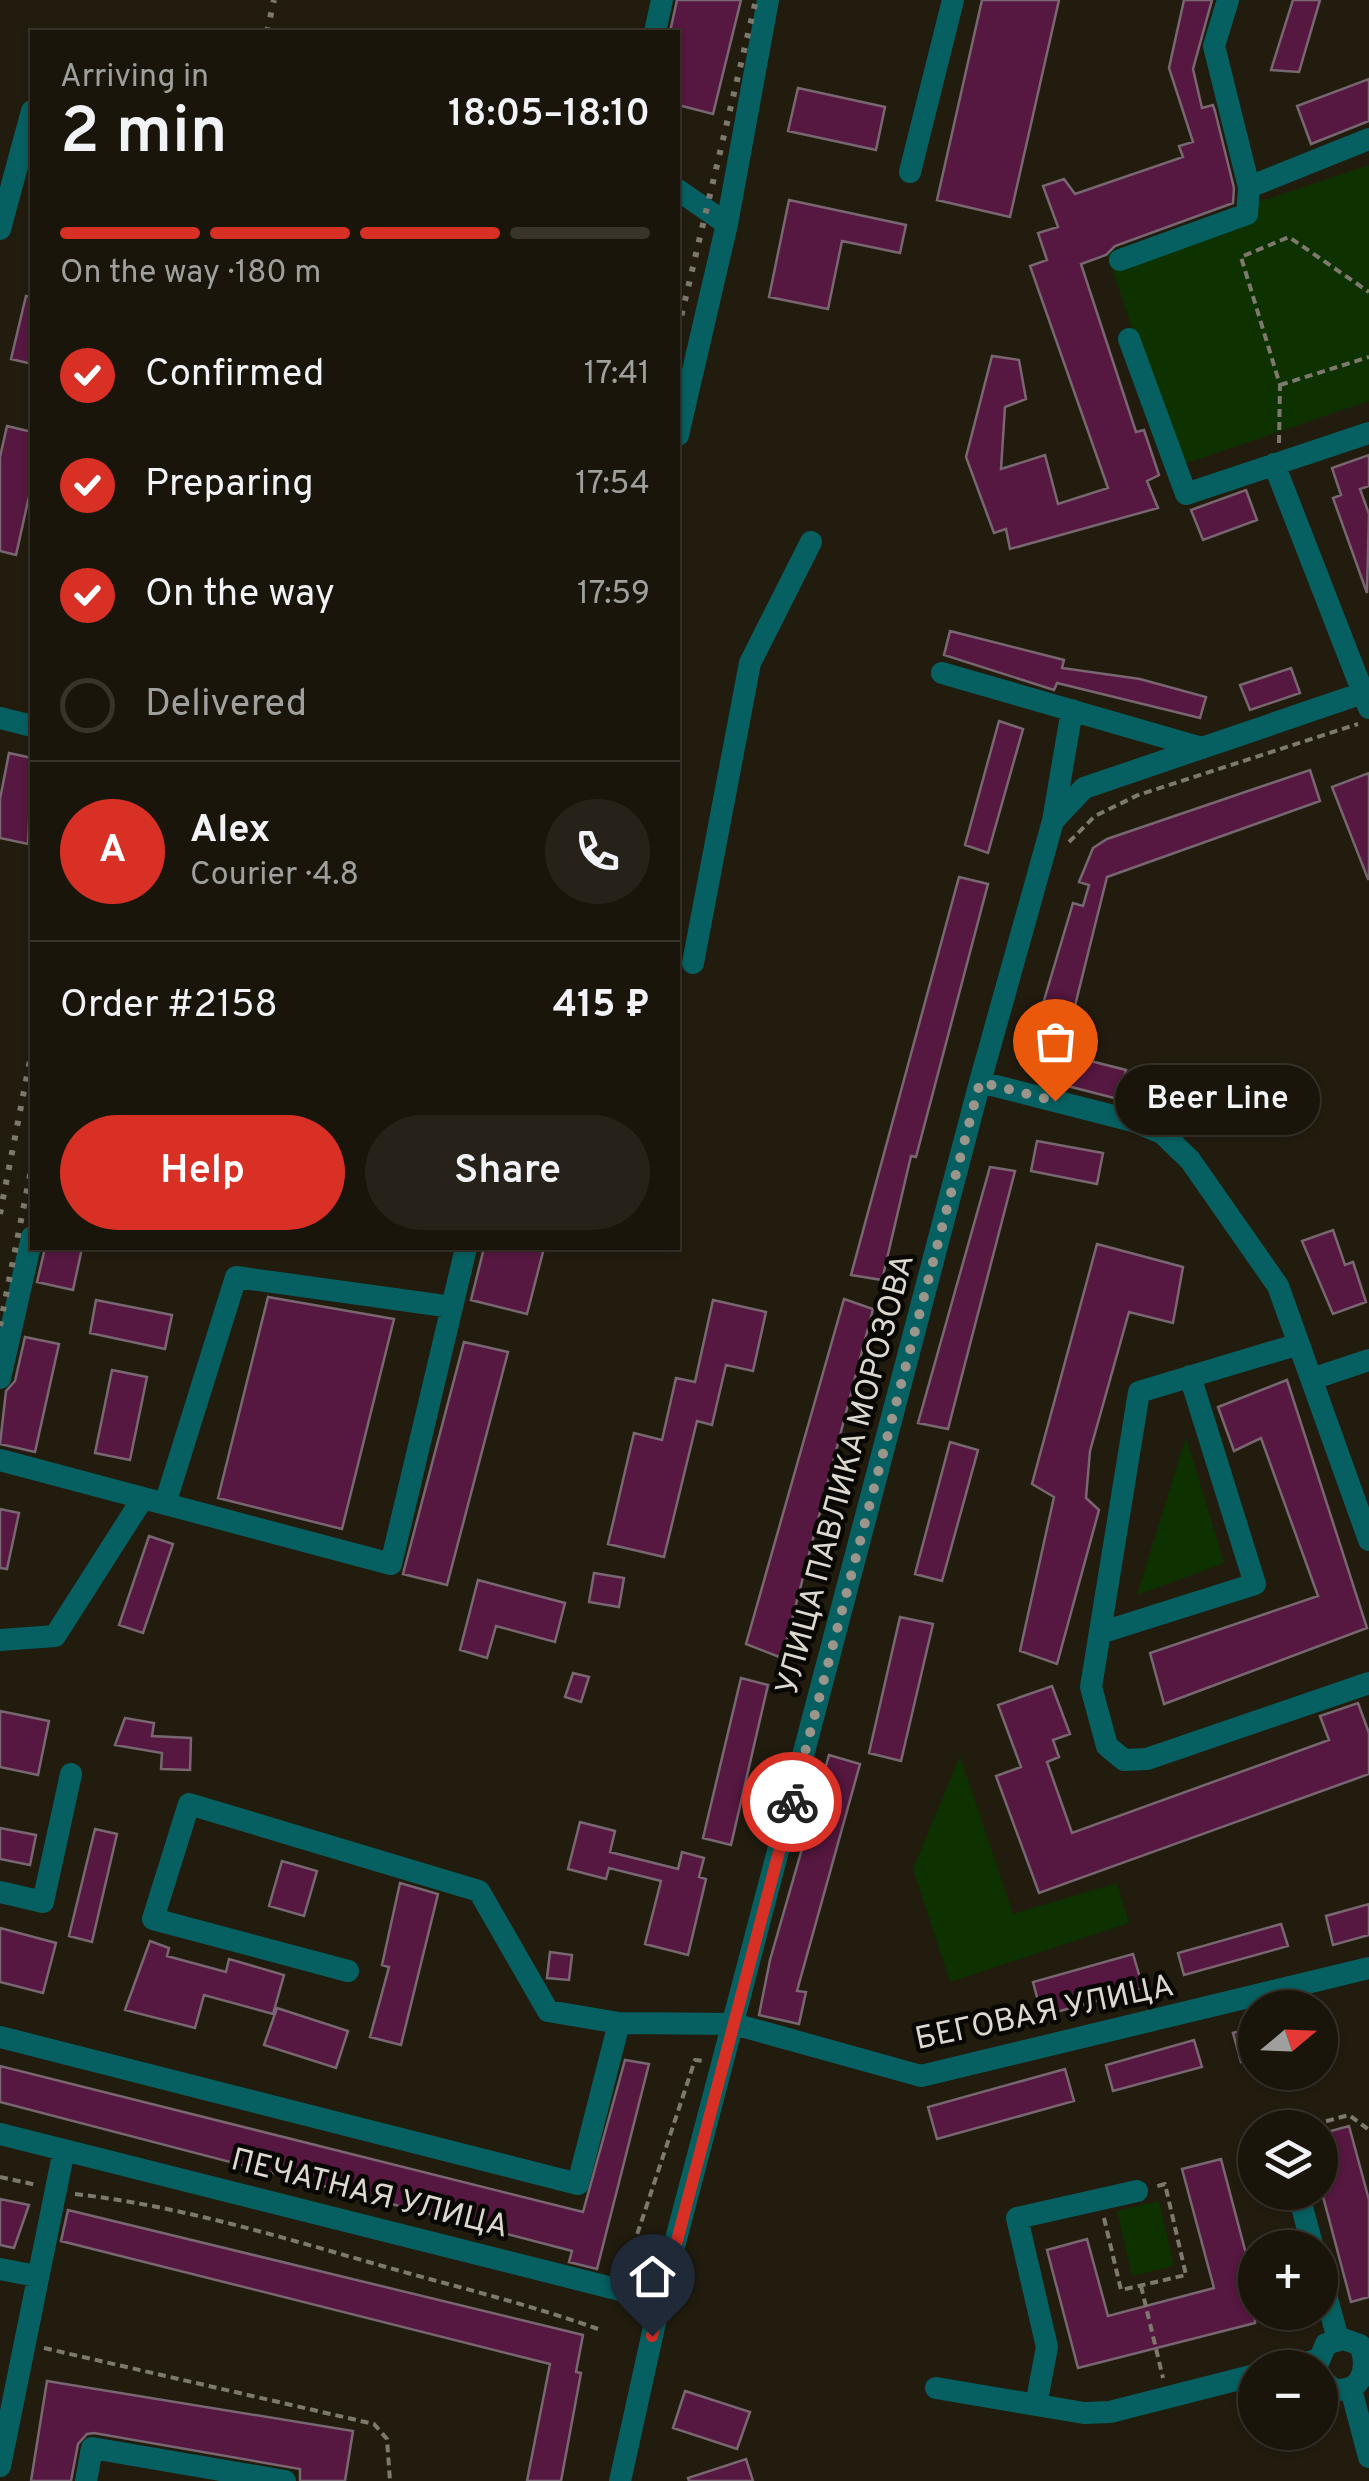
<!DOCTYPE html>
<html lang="en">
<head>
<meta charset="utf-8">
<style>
  :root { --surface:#1a150b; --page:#272219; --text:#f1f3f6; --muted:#9f9f9d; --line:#38342c; --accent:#d93025 }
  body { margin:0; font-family:Overpass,sans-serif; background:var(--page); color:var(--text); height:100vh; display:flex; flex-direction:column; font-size:38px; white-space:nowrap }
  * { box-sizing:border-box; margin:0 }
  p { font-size:32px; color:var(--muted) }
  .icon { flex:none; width:55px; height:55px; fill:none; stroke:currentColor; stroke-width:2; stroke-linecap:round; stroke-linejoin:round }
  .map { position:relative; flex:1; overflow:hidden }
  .panel { position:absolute; left:30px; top:30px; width:650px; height:1220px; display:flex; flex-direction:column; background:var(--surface); border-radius:0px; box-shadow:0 2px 8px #0004,0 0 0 2px var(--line) }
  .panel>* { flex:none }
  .needle { width:65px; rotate:71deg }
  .tools { position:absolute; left:1238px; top:1990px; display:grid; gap:20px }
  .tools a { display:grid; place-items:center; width:100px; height:100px; border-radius:50%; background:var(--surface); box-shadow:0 2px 8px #0004,0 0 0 2px var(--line); font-size:50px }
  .pin { position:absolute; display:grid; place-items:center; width:85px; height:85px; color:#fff; margin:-102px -42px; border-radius:50% 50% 50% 0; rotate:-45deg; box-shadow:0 0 10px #0007 }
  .pin .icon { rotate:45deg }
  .courier { position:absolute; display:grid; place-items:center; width:100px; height:100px; margin:-50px; border:8px solid #d93025; border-radius:50%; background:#fff; color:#222; box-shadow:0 2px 12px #0007 }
  .bubble { position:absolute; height:70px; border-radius:35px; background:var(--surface); box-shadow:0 2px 8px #0004,0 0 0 2px var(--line); font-size:32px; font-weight:600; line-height:70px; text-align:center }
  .overview em { font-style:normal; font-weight:600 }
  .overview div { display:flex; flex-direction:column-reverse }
  .overview { display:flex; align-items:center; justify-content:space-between; height:170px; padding:0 30px }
  h1 { font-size:65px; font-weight:600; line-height:75px }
  .bar { display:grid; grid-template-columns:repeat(4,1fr); gap:15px 10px; align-content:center; height:120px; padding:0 30px }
  .bar i { height:12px; border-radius:8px; background:var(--line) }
  .bar .on { background:var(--accent) }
  .bar p { grid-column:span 4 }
  .line { display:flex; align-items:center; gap:25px; padding:0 30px; border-top:2px solid var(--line) }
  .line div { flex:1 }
  .round { display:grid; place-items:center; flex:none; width:105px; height:105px; border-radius:52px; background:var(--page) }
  ol { padding:0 30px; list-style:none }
  li { display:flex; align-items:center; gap:30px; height:110px }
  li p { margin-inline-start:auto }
  li .icon { padding:10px; border-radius:50%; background:var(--accent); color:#fff; stroke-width:4 }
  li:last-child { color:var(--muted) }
  li i { width:55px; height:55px; border:5px solid var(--line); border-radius:50% }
  .primary-button { display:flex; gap:20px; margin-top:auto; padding:20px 30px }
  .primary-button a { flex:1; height:115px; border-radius:60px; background:var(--accent); color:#fff; font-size:40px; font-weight:600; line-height:115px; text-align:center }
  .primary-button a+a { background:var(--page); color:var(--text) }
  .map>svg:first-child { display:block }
  .green { fill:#0e3100 }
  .building { fill:#561740; stroke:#786770; stroke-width:2.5 }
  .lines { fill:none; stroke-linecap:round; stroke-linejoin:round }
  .path { stroke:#7e796e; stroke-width:4; stroke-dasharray:8 5; stroke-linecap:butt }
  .minor { stroke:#066061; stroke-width:22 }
  .rail { stroke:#7e796e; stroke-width:6; stroke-dasharray:5 10; stroke-linecap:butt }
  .done { stroke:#9b968c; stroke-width:10; stroke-dasharray:0 18 }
  .route { stroke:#d93025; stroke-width:12 }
  .labels { text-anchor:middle; stroke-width:9; stroke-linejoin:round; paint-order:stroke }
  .street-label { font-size:32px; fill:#dcd8cf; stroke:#090703 }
</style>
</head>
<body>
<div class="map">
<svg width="1369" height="2481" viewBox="0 0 1369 2481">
  <rect width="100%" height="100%" fill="#221c0f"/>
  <path class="green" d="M1369 165V401L1178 466 1107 253Z
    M1186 1437 1224 1563 1137 1595Z
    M960 1756 1013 1914 1117 1883 1129 1923 950 1982 913 1869Z
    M1159 2201 1174 2266 1132 2276 1117 2211Z"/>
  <path class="building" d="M677 0H741L713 114 678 105V32H670Z
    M982 0H1059L1010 217 937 200Z
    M1184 0H1212L1193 69 1202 108 1213 105 1215 111 1234 188 1233 203 1115 246 1106 255 1081 264 1136 432 1144 430 1159 475 1147 481 1158 508 1010 549 1006 529 994 533 966 457 992 356 1019 360 1026 399 1005 407 1001 469 1045 455 1058 504 1108 488 1030 266 1047 260 1038 233 1058 227 1043 186 1064 179 1075 194 1183 157 1179 146 1193 142 1169 68Z
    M1293 0H1320L1299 72 1271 70Z
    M1369 79V121L1311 144 1297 106Z
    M798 88 885 107 876 150 788 131Z
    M789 200 906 225 900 253 842 241 828 309 769 297Z
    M26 296 32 297V364L11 359Z
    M7 426 32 432V483L16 555 0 551V457Z
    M1369 455V486L1360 489 1369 514 1367 593 1333 498 1341 495 1332 468Z
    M1246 490 1257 520 1203 540 1191 510Z
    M950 631 1064 660 1062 668 1140 679 1206 697 1200 718 1057 683 1054 690 944 655Z
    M1291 668 1300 693 1250 710 1240 685Z
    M999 721 1023 729 988 853 965 845Z
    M9 753 32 758 28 844 0 838V799Z
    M1310 770 1320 801 1107 877 1064 1050 1031 1044 1073 903 1083 906 1089 885 1079 882 1093 848 1107 839Z
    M1369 773V879H1368L1332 787Z
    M959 877 988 884 916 1157 911 1156 882 1280 851 1275Z
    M1059 1053 1126 1070 1118 1099 1052 1082Z
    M1037 1141 1103 1153 1097 1184 1031 1171Z
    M990 1167 1015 1171 948 1429 918 1423Z
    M1333 1230 1345 1265 1353 1262 1366 1302 1333 1314 1302 1241Z
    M1097 1244 1183 1267 1173 1323 1129 1312 1090 1451 1086 1498 1099 1510 1057 1664 1020 1651 1054 1497 1032 1484Z
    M45 1248H82L73 1290 37 1282Z
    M484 1248H544L527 1314 471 1300Z
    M268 1297 394 1319 342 1529 218 1498Z
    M844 1299 873 1309 782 1658 746 1644Z
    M96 1300 172 1315 165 1349 90 1333Z
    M713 1300 766 1312 753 1371 726 1365 712 1425 697 1421 664 1557 608 1544 634 1433 662 1440 676 1378 695 1382Z
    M25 1337 59 1344 35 1452 0 1444 6 1391 15 1381Z
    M464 1342 508 1352 447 1585 403 1574Z
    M112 1370 147 1377 130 1460 95 1453Z
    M1287 1380 1367 1628 1164 1704 1150 1653 1318 1596 1261 1438 1234 1451 1218 1407Z
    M950 1442 978 1450 942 1581 915 1574Z
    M0 1509 19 1513 7 1569 0 1568Z
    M149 1536 173 1544 143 1633 119 1625Z
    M594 1573 624 1578 619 1607 589 1602Z
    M478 1580 565 1603 555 1642 496 1626 487 1658 460 1650Z
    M900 1617 933 1624 901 1761 869 1753Z
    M573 1673 589 1677 581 1702 565 1697Z
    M741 1678 768 1685 731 1845 703 1838Z
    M1052 1686 1070 1734 1053 1740 1059 1757 1047 1762 1072 1833 1329 1740 1320 1716 1358 1703 1369 1733V1774L1039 1893 996 1776 1021 1767 998 1705Z
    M0 1711 49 1721 38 1775 0 1767Z
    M125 1718 154 1723 152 1736 191 1738 190 1770 161 1769 162 1753 115 1745Z
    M829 1755 860 1764 797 1991 806 1992 799 2024 759 2015 770 1960Z
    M580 1822 615 1831 610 1852 678 1869 682 1852 704 1858 699 1877 706 1879 688 1955 645 1944 661 1881 609 1868 606 1879 568 1869Z
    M0 1828 36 1835 30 1865 0 1859Z
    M95 1829 117 1834 92 1942 69 1936Z
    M282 1861 317 1871 304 1916 269 1906Z
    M400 1883 438 1894 401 2045 370 2037 389 1967 382 1965Z
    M1369 1904V1935L1333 1945 1326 1916Z
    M1281 1924 1288 1946 1184 1975 1178 1953Z
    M0 1928 56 1943 43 1993 0 1982Z
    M150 1941 169 1948 167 1956 226 1972 229 1959 284 1975 273 2014 204 1995 195 2028 125 2010Z
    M550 1952 572 1955 569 1980 547 1978Z
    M1133 1954 1143 1988 1042 2016 1033 1982Z
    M277 2008 348 2031 336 2068 264 2045Z
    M1255 2027V2058L1241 2062 1233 2033Z
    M1194 2040 1202 2067 1113 2091 1106 2065Z
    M625 2060 649 2064 597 2269 569 2262 572 2251 0 2102V2066L583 2212Z
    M1065 2069 1074 2101 937 2139 928 2107Z
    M1349 2126 1369 2200V2297L1351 2302 1320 2185V2134Z
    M1221 2159 1255 2288V2323L1078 2368 1047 2250 1087 2239 1108 2316 1214 2288 1182 2169Z
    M0 2199 29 2205 14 2248 0 2245Z
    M68 2210 583 2335 576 2372 581 2373 561 2481H527L550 2364 61 2241Z
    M47 2381 353 2431 345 2481H300V2469L94 2433 87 2434 78 2444 71 2481H31Z
    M685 2391 750 2412 737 2449 673 2428Z
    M746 2459 753 2481H689L688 2478Z"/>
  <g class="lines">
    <path class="path" d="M1280 385 1369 357
      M1279 443 1280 385 1241 257 1289 237 1369 292
      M1069 842 1095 816 1138 795 1358 724
      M1301 2128 1349 2115 1369 2130
      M0 2177 37 2185
      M75 2194C181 2206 284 2238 386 2267 457 2287 528 2304 598 2329
      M1104 2218 1121 2290 1186 2275 1165 2184 1154 2187
      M625 2271 695 2060 703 2061
      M1141 2286 1163 2378
      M44 2348 374 2424 387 2439 390 2481"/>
    <path class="minor" d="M655 32 662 0
      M910 172 953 0
      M1249 187 1369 139
      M678 190 727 224 768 0
      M0 229 32 111
      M1120 260 1247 214 1249 187 1214 46 1228 0
      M1129 339 1186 494 1369 433
      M678 435 727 224
      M1274 464 1369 708
      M942 673 1202 748
      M0 718 32 726
      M1053 821 1084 788 1369 691
      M693 963 750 663 811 542
      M980 1082 1133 1121 1162 1133 1190 1160 1278 1286 1369 1540
      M1299 1344 1139 1392 1091 1687 1107 1746 1124 1760 1147 1759 1369 1683
      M0 1378 32 1237
      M1312 1379 1369 1360
      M0 1460 391 1564 466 1248
      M165 1504 236 1277 452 1307
      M1100 1633 1255 1584 1190 1376
      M0 1640 55 1636 143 1498
      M0 1892 43 1902 71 1774
      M348 1971 153 1919 189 1804 479 1891 548 2011 619 2023 734 2024 921 2076 1369 1968
      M0 2037 578 2184 619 2023
      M0 2134 660 2300
      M1298 2192 1313 2248
      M0 2269 36 2276
      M1320 2273 1338 2339
      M1286 2368 1317 2360
      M1316 2368 1326 2344 1343 2339 1360 2345C1369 2368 1362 2395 1333 2389L1320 2378
      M936 2388 1084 2413 1110 2412 1255 2375
      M1351 2389 1369 2457
      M1036 2405 1047 2347 1017 2218 1137 2191
      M0 2466 64 2150
      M86 2481 92 2448 285 2481
      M620 2481 660 2300 980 1082 1053 821 1072 710"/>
    <path class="rail" d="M267 32 274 0
      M678 330 756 0
      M0 1214 32 1050
      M0 1326 32 1165"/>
  </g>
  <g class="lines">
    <path class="done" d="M792 1802 980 1082 1055 1101"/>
    <path class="route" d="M652 2336 792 1802"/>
  </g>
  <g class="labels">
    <g class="street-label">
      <text transform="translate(844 1474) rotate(-75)" y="11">УЛИЦА ПАВЛИКА МОРОЗОВА</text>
      <text transform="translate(1044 2011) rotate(-12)" y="11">БЕГОВАЯ УЛИЦА</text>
      <text transform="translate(370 2192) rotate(14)" y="11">ПЕЧАТНАЯ УЛИЦА</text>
    </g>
  </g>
</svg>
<div class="tools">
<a><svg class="needle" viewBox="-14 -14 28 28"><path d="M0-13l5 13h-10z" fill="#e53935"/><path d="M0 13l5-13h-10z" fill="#9f9f9d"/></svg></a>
<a><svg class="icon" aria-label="layers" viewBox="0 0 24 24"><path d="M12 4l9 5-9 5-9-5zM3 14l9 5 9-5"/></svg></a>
<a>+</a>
<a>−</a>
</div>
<div class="pin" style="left:1055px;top:1101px;background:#ea580c"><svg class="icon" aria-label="bag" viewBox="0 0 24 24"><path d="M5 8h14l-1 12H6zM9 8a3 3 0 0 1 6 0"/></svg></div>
<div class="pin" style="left:652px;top:2336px;background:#1f2937"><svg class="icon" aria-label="home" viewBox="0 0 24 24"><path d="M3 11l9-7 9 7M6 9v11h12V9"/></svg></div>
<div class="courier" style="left:792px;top:1802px"><svg class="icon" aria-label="bike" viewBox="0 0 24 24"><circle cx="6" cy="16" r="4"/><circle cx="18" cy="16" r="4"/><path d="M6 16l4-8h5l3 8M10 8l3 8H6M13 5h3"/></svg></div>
<div class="bubble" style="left:1115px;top:1065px;width:205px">Beer Line</div>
<section class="panel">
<div class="overview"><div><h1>2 min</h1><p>Arriving in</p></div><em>18:05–18:10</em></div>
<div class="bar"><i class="on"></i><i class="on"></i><i class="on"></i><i></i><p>On the way · 180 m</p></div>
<ol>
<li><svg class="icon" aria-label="check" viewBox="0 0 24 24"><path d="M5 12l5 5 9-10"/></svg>Confirmed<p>17:41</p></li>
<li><svg class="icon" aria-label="check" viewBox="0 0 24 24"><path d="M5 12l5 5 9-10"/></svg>Preparing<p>17:54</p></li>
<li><svg class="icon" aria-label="check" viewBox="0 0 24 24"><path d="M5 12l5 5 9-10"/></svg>On the way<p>17:59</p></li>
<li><i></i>Delivered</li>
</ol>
<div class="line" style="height:180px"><b class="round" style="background:var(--accent);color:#fff">A</b><div><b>Alex</b><p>Courier · 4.8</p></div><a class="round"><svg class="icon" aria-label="phone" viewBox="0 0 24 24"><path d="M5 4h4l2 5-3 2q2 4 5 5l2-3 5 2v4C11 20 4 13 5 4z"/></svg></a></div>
<div class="line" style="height:130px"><div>Order #2158</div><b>415 ₽</b></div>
<div class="primary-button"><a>Help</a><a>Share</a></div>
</section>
</div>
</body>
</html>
